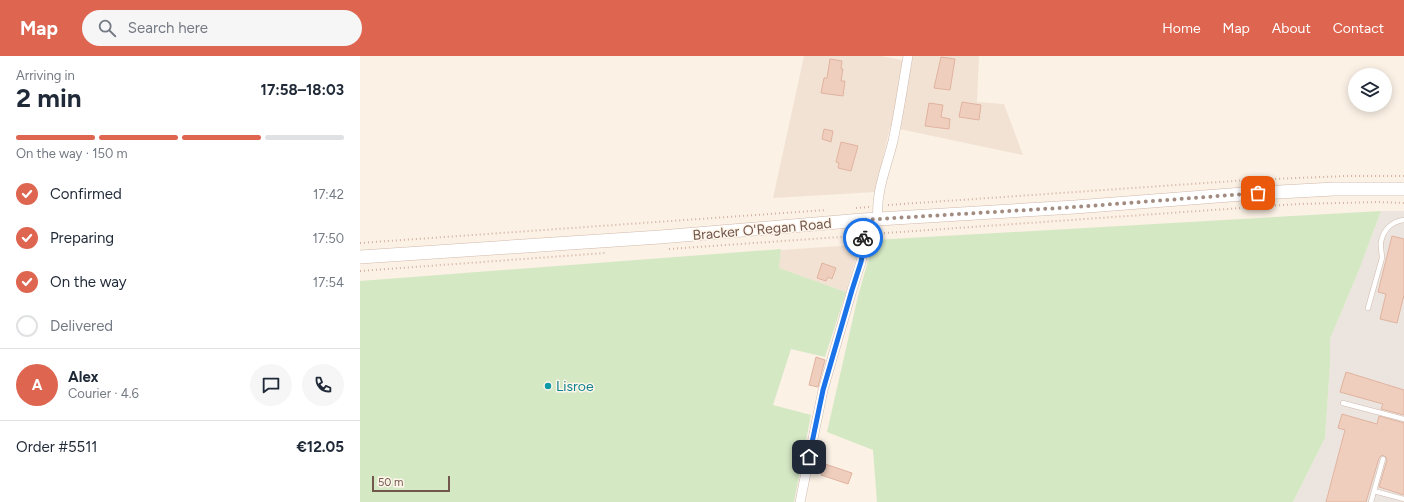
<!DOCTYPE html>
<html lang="en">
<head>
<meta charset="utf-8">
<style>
  :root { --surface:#fff; --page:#f6f6f7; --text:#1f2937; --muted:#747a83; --line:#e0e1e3; --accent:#de6550 }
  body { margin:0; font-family:Figtree,sans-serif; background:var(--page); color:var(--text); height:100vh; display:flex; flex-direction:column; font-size:15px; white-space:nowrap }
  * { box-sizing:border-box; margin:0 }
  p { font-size:13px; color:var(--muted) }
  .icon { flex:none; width:22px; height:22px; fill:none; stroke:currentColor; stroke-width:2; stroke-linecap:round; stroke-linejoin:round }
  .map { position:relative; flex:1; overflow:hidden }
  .side { display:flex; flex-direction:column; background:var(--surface); width:360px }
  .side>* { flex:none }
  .controls { position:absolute; left:988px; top:12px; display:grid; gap:8px }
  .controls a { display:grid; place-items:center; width:44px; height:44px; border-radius:50%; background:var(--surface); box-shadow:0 2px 10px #0003; font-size:20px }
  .scale { position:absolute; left:12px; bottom:10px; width:78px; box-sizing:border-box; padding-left:4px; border:2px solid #72564b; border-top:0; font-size:11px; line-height:14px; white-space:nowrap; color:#72564b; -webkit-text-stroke:3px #fef5eb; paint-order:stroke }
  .pin { position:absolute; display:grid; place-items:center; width:34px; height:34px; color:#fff; margin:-17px; border-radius:8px; box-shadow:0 2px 6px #0006 }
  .courier { position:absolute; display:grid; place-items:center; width:40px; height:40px; margin:-20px; border:3px solid #1a73e8; border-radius:50%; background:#fff; color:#222; box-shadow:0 1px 5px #0007 }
  .headline em { font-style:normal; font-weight:700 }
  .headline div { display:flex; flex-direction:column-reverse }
  .headline { display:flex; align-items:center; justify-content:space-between; height:68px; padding:0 16px }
  h1 { font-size:26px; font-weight:700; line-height:30px }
  .bar { display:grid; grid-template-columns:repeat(4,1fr); gap:6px 4px; align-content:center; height:48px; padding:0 16px }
  .bar i { height:5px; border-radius:3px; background:var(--line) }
  .bar .on { background:var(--accent) }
  .bar p { grid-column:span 4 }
  .line { display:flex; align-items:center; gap:10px; padding:0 16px; border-top:1px solid var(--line) }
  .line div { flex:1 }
  .round { display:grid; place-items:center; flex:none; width:42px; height:42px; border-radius:21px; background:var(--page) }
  ol { padding:0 16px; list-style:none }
  li { display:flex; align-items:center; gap:12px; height:44px }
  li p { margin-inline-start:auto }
  li .icon { padding:4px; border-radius:50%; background:var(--accent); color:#fff; stroke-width:4 }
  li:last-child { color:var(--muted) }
  li i { width:22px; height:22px; border:2px solid var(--line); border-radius:50% }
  header { display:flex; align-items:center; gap:24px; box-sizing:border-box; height:56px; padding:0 20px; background:var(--accent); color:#fff }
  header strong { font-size:19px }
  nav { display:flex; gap:22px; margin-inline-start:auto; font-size:14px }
  .search { width:280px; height:36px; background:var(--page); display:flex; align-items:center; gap:10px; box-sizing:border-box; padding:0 14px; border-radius:22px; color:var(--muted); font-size:15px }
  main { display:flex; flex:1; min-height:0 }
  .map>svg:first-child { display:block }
  .residential { fill:#f2e2d4 }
  .industrial { fill:#ebe4df }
  .green { fill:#d5e8c4 }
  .building { fill:#efcebe; stroke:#e1b39f }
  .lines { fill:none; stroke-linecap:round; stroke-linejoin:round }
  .lane-casing { stroke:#cebaaf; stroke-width:5.5 }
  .street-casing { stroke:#cebaaf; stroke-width:10 }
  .secondary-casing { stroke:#d1b9ac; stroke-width:14 }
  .path { stroke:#d4b1a1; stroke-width:2; stroke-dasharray:1 3; stroke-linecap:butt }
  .lane { stroke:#fff; stroke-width:4.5 }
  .street { stroke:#fff; stroke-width:9 }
  .secondary { stroke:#fff; stroke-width:13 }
  .done { stroke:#a28c81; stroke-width:4; stroke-dasharray:0 7.2 }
  .route { stroke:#1a73e8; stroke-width:5 }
  .culture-dot { fill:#0f9aa8; stroke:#fef5eb; stroke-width:1.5 }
  .labels { text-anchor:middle; stroke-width:3; stroke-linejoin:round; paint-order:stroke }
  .street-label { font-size:14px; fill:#72564b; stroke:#fef5eb }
  .culture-label { font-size:14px; fill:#0d838f; stroke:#fef5eb; text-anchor:start }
</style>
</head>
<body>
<header>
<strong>Map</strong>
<div class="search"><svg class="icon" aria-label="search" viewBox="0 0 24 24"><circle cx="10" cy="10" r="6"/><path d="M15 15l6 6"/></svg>Search here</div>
<nav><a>Home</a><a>Map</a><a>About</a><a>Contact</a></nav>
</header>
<main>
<section class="side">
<div class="headline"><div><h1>2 min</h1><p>Arriving in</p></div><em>17:58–18:03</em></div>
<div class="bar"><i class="on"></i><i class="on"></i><i class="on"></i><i></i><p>On the way · 150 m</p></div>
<ol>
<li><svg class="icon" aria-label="check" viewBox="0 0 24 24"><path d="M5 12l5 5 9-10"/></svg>Confirmed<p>17:42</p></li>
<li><svg class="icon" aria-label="check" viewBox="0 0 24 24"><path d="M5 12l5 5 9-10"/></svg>Preparing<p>17:50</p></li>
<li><svg class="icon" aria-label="check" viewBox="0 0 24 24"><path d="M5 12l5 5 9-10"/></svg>On the way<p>17:54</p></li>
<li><i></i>Delivered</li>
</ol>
<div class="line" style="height:72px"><b class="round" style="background:var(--accent);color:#fff">A</b><div><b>Alex</b><p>Courier · 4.6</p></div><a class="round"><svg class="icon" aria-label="chat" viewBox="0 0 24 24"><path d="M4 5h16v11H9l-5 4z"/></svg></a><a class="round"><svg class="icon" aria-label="phone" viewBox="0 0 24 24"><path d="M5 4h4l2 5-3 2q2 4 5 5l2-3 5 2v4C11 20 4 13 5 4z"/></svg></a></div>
<div class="line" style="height:52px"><div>Order #5511</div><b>€12.05</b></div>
</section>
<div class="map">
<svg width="1044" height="446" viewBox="0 0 1044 446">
  <rect width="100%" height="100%" fill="#fbf1e5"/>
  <path class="residential" d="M444 0H521L551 6 552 0H619L617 46 644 48 663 99 530 71 515 136 413 142Z
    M495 189 497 199 486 236 418 212 421 194Z"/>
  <path class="industrial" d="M1021 155H1044V446H933L965 382 970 308V283L999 214Z"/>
  <path class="green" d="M1021 155 999 214 970 283V308L965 382 933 446H517L513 394 467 376 498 240 514 184Z
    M421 193 419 212 486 236 465 301 431 293 413 349 451 359 434 446H0V225Z"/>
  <path class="building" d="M581 1 595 3 590 34 574 32Z
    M470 3 482 5 481 13H483L481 25H485L483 40 461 37 464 22H467Z
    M602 46 621 49 619 64 599 61Z
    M569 47 583 49 581 61 590 63 589 73 565 70Z
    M464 73 473 75 471 86 462 83Z
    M481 86 498 90 491 115 478 112 479 107 476 106Z
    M1032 180 1044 183V239L1037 267 1020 263 1026 238 1018 236Z
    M462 207 476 212 472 223 468 221 466 225 457 222Z
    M456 301 465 304 458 331 449 329Z
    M986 316 1044 334V359L1021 353 1023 348 980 336Z
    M982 358 1017 368 1019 360 1044 367V439L1019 431 1027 404 1026 401 1022 399 1019 402 1006 446H966L985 374 978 372Z
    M465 408 492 417 488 428 461 419Z"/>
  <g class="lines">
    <g class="lane-casing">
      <path id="lane" d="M1008 252 1022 202C1022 197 1020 191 1021 186 1023 174 1032 165 1044 164
        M983 347 1044 363
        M1023 403 1014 435 1044 443
        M1011 446 1014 435"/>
    </g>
    <g class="street-casing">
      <path id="street" d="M518 164C515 137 527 110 533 85 539 57 543 28 548 0
        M440 446 463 334 492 234 501 206 503 196 502 164"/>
    </g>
    <g class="secondary-casing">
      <path id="secondary" d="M0 201 300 181 502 164 715 151 883 138 974 133H1044"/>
    </g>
    <path class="path" d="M528 149 888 124 986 120H1044
      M496 152 509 151
      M512 178 938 148 1019 146 1044 147
      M0 187 466 154
      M309 193 494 180
      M0 215 245 197"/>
    <use href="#lane" class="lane"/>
    <use href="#street" class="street"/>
    <use href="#secondary" class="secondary"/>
  </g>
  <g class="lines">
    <path class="done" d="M503 182 502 164 715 151 898 137"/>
    <path class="route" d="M449 401 463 334 492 234 501 206 503 196V182"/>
  </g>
  <circle class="culture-dot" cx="188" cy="330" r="4"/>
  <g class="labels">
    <g class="street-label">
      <text transform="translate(402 173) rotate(-5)" y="5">Bracker O'Regan Road</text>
    </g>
    <g class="culture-label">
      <text x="196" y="335">Lisroe</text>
    </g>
  </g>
</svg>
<div class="controls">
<a><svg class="icon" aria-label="layers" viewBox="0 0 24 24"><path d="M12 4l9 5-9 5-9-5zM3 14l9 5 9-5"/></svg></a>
</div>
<div class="scale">50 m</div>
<div class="pin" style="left:898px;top:137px;background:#ea580c"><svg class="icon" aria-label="bag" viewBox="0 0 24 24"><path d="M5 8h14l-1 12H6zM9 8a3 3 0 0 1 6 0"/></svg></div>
<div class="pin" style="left:449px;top:401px;background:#1f2937"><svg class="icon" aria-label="home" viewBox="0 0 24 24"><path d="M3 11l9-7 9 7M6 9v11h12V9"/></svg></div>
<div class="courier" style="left:503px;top:182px"><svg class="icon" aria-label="bike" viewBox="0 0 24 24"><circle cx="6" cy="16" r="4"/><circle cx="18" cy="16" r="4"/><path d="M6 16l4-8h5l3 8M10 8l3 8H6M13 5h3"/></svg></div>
</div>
</main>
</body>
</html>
